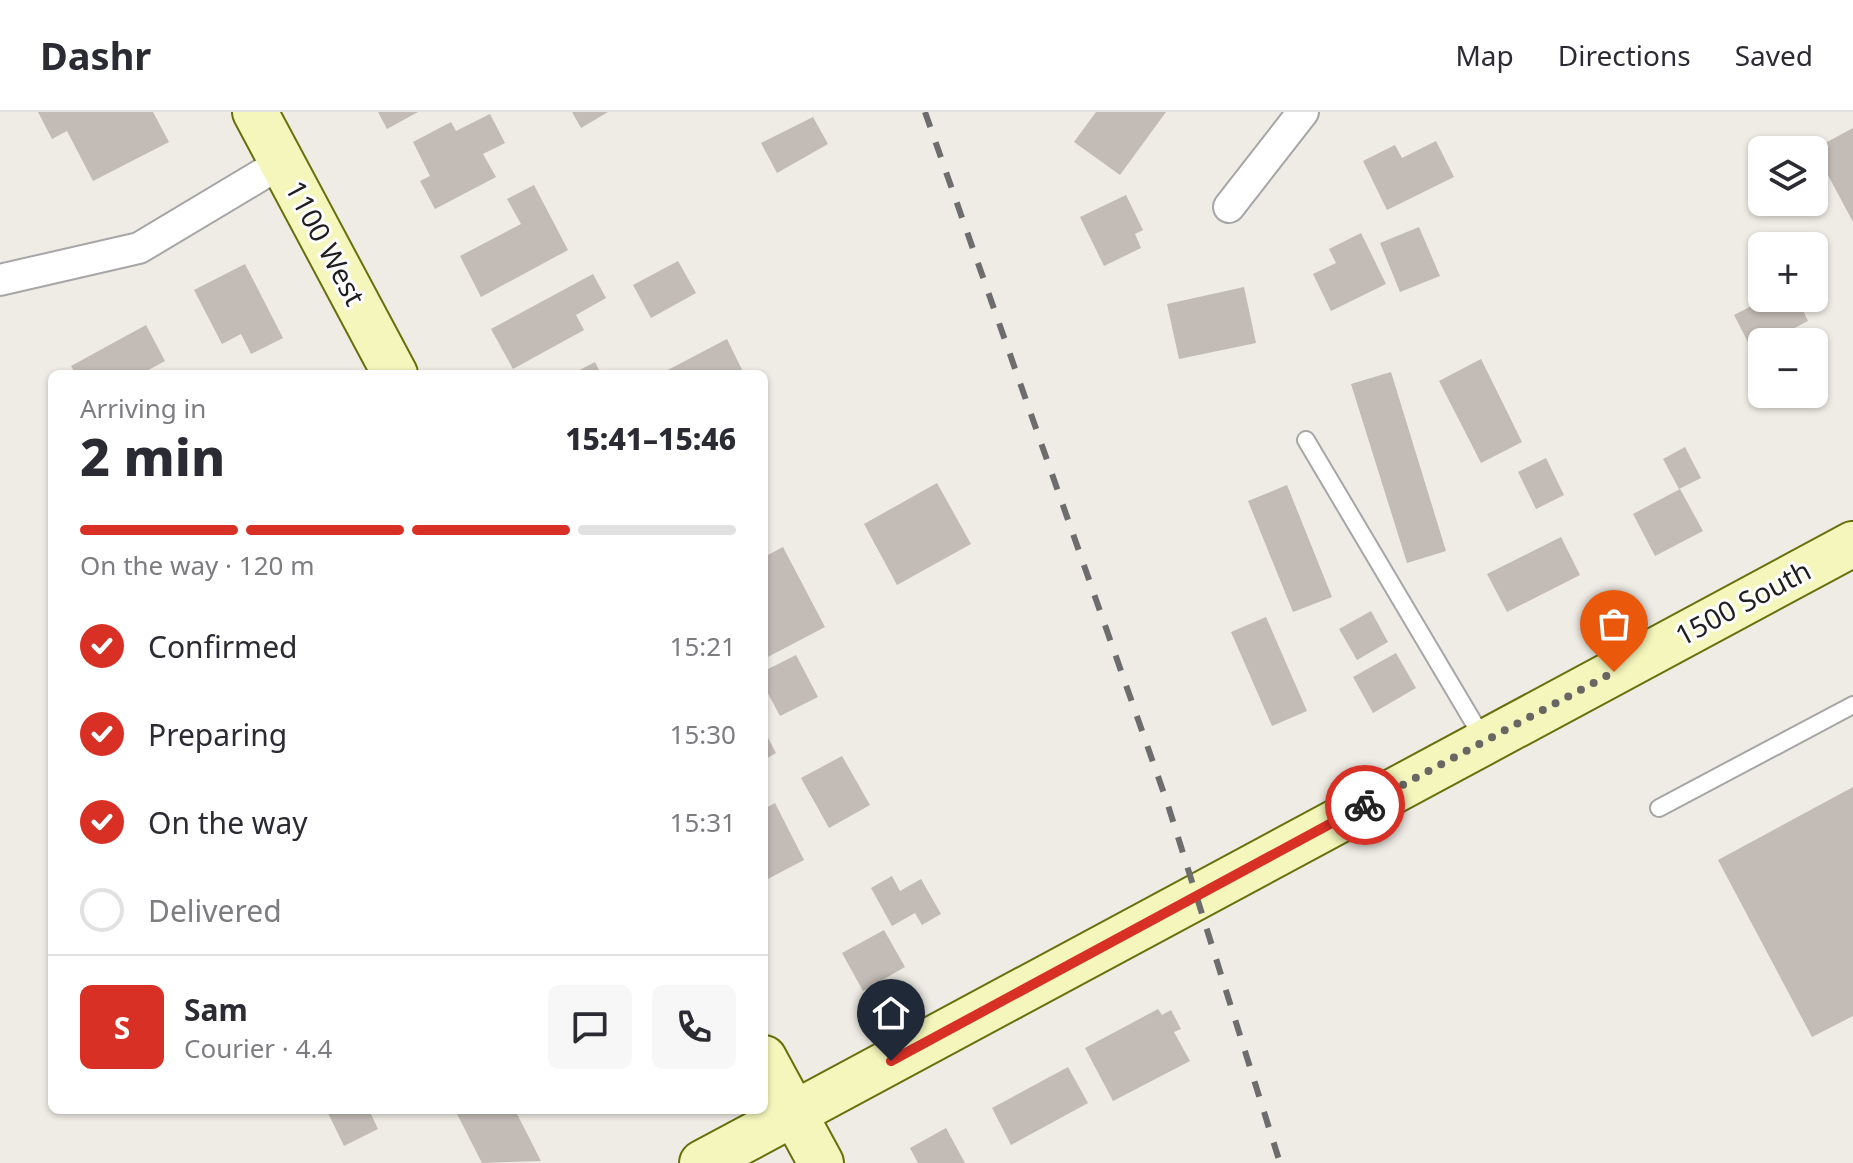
<!DOCTYPE html>
<html lang="en">
<head>
<meta charset="utf-8">
<style>
  :root { --surface:#fff; --page:#f7f7f7; --text:#2b2b33; --muted:#7c7c81; --line:#e1e1e2; --accent:#d93025 }
  body { margin:0; font-family:"Noto Sans",sans-serif; background:var(--page); color:var(--text); height:100vh; display:flex; flex-direction:column; font-size:30px; white-space:nowrap }
  * { box-sizing:border-box; margin:0 }
  p { font-size:26px; color:var(--muted) }
  .icon { flex:none; width:44px; height:44px; fill:none; stroke:currentColor; stroke-width:2; stroke-linecap:round; stroke-linejoin:round }
  .map { position:relative; flex:1; overflow:hidden }
  .side { position:absolute; left:48px; top:258px; width:720px; height:744px; display:flex; flex-direction:column; background:var(--surface); border-radius:12px; box-shadow:0 2px 6px #0004 }
  .side>* { flex:none }
  .controls { position:absolute; left:1748px; top:24px; display:grid; gap:16px }
  .controls a { display:grid; place-items:center; width:80px; height:80px; border-radius:12px; background:var(--surface); box-shadow:0 2px 6px #0004; font-size:40px }
  .pin { position:absolute; display:grid; place-items:center; width:68px; height:68px; color:#fff; margin:-82px -34px; border-radius:50% 50% 50% 0; rotate:-45deg; box-shadow:0 0 8px #0007 }
  .pin .icon { rotate:45deg }
  .courier { position:absolute; display:grid; place-items:center; width:80px; height:80px; margin:-40px; border:6px solid #d93025; border-radius:50%; background:#fff; color:#222; box-shadow:0 2px 10px #0007 }
  .head em { font-style:normal; font-weight:800 }
  .head div { display:flex; flex-direction:column-reverse }
  .head { display:flex; align-items:center; justify-content:space-between; height:136px; padding:0 32px }
  h1 { font-size:52px; font-weight:800; line-height:60px }
  .bar { display:grid; grid-template-columns:repeat(4,1fr); gap:12px 8px; align-content:center; height:96px; padding:0 32px }
  .bar i { height:10px; border-radius:6px; background:var(--line) }
  .bar .current { background:var(--accent) }
  .bar p { grid-column:span 4 }
  .line { display:flex; align-items:center; gap:20px; padding:0 32px; border-top:2px solid var(--line) }
  .line div { flex:1 }
  .round { display:grid; place-items:center; flex:none; width:84px; height:84px; border-radius:12px; background:var(--page) }
  ol { padding:0 32px; list-style:none }
  li { display:flex; align-items:center; gap:24px; height:88px }
  li p { margin-inline-start:auto }
  li .icon { padding:8px; border-radius:50%; background:var(--accent); color:#fff; stroke-width:4 }
  li:last-child { color:var(--muted) }
  li i { width:44px; height:44px; border:4px solid var(--line); border-radius:50% }
  header { display:flex; align-items:center; gap:48px; box-sizing:border-box; height:112px; padding:0 40px; background:var(--surface); border-bottom:2px solid var(--line) }
  header strong { font-size:38px }
  nav { display:flex; gap:44px; margin-inline-start:auto; font-size:28px }
  .map>svg:first-child { display:block }
  .building { fill:#c3bbb5 }
  .lines { fill:none; stroke-linecap:round; stroke-linejoin:round }
  .lane-casing { stroke:#a6a6a6; stroke-width:20 }
  .street-casing { stroke:#a6a6a6; stroke-width:34 }
  .secondary-casing { stroke:#67700b; stroke-width:48 }
  .lane { stroke:#fff; stroke-width:16 }
  .street { stroke:#fff; stroke-width:30 }
  .secondary { stroke:#f4f6bc; stroke-width:44 }
  .rail { stroke:#6d6d6d; stroke-width:6; stroke-dasharray:16 16; stroke-linecap:butt }
  .done { stroke:#686764; stroke-width:8; stroke-dasharray:0 14.4 }
  .route { stroke:#d93025; stroke-width:10 }
  .labels { text-anchor:middle; stroke-width:6; stroke-linejoin:round; paint-order:stroke }
  .street-label { font-size:28px; fill:#1f1f1f; stroke:#fff }
</style>
</head>
<body>
<header>
<strong>Dashr</strong>
<nav><a>Map</a><a>Directions</a><a>Saved</a></nav>
</header>
<div class="map">
<svg width="1853" height="1051" viewBox="0 0 1853 1051">
  <rect width="100%" height="100%" fill="#efece5"/>
  <path class="building" d="M38 0H153L169 30 93 69 67 19 52 27Z
    M378 0H418L387 17Z
    M572 0H608L581 16Z
    M1096 0H1166L1120 63 1074 30Z
    M490 2 505 31 483 42 496 65 435 97 420 69 430 64 413 30 451 10 456 19Z
    M813 5 828 32 777 61 761 31Z
    M1853 16V110L1814 37Z
    M1436 29 1454 65 1387 98 1363 49 1395 33 1402 46Z
    M534 73 568 138 481 185 460 144 521 112 507 87Z
    M1126 83 1143 118 1135 122 1141 136 1104 154 1080 105Z
    M1419 115 1440 164 1400 180 1380 131Z
    M1361 121 1386 172 1331 199 1313 162 1336 151 1329 137Z
    M678 149 696 181 651 206 633 173Z
    M245 152 283 226 251 242 241 222 222 232 194 178Z
    M593 162 606 186 576 203 584 218 513 257 491 217Z
    M1244 175 1256 231 1179 247 1167 192Z
    M1767 186H1797L1808 209 1752 238 1734 203Z
    M146 213 165 249 141 262H76L71 254Z
    M727 227 744 262H665L664 260Z
    M1481 247 1522 330 1481 351 1439 269Z
    M595 250 601 262H572Z
    M1391 260 1446 439 1407 451 1351 272Z
    M1685 335 1701 366 1679 377 1663 347Z
    M1546 346 1564 383 1536 397 1518 360Z
    M937 371 971 432 897 473 864 412Z
    M1287 373 1332 485 1293 500 1248 389Z
    M1680 377 1703 419 1655 444 1633 402Z
    M1561 425 1580 463 1507 500 1487 462Z
    M783 435 825 515 764 547V445Z
    M1371 499 1388 530 1357 548 1339 517Z
    M1266 505 1307 599 1272 614 1231 520Z
    M1396 541 1416 576 1373 601 1353 565Z
    M796 543 818 585 780 604 764 574V559Z
    M764 618 776 641 764 648Z
    M842 644 870 693 829 716 801 666Z
    M1853 675V904L1812 925 1718 748Z
    M775 691 804 748 764 769V697Z
    M892 764 900 779 921 767 941 802 922 813 915 801 892 814 871 776Z
    M884 818 905 855 863 879 842 841Z
    M1158 897 1162 903 1171 898 1181 917 1174 920 1190 949 1113 989 1085 936Z
    M1068 955 1088 991 1011 1033 992 996Z
    M333 998H369L378 1017 344 1034 328 1001Z
    M455 998H515L541 1049 482 1051Z
    M946 1016 965 1051H918L910 1036Z"/>
  <g class="lines">
    <g class="lane-casing">
      <path id="lane" d="M1306 328 1484 628
        M1659 696 1853 593"/>
    </g>
    <g class="street-casing">
      <path id="street" d="M1229 95 1303 0
        M0 168 139 136 281 51"/>
    </g>
    <g class="secondary-casing">
      <path id="secondary" d="M255 0 395 262
        M764 946 821 1051
        M702 1051 1853 432"/>
    </g>
    <use href="#lane" class="lane"/>
    <use href="#street" class="street"/>
    <use href="#secondary" class="secondary"/>
    <path class="rail" d="M925 0 1167 690 1280 1051"/>
  </g>
  <g class="lines">
    <path class="done" d="M1365 693 1614 560"/>
    <path class="route" d="M891 949 1365 693"/>
  </g>
  <g class="labels">
    <g class="street-label">
      <text transform="translate(325 131) rotate(62)" y="10">1100 West</text>
      <text transform="translate(1743 491) rotate(-28)" y="10">1500 South</text>
    </g>
  </g>
</svg>
<div class="controls">
<a><svg class="icon" aria-label="layers" viewBox="0 0 24 24"><path d="M12 4l9 5-9 5-9-5zM3 14l9 5 9-5"/></svg></a>
<a>+</a>
<a>−</a>
</div>
<div class="pin" style="left:1614px;top:560px;background:#ea580c"><svg class="icon" aria-label="bag" viewBox="0 0 24 24"><path d="M5 8h14l-1 12H6zM9 8a3 3 0 0 1 6 0"/></svg></div>
<div class="pin" style="left:891px;top:949px;background:#1f2937"><svg class="icon" aria-label="home" viewBox="0 0 24 24"><path d="M3 11l9-7 9 7M6 9v11h12V9"/></svg></div>
<div class="courier" style="left:1365px;top:693px"><svg class="icon" aria-label="bike" viewBox="0 0 24 24"><circle cx="6" cy="16" r="4"/><circle cx="18" cy="16" r="4"/><path d="M6 16l4-8h5l3 8M10 8l3 8H6M13 5h3"/></svg></div>
<section class="side">
<div class="head"><div><h1>2 min</h1><p>Arriving in</p></div><em>15:41–15:46</em></div>
<div class="bar"><i class="current"></i><i class="current"></i><i class="current"></i><i></i><p>On the way · 120 m</p></div>
<ol>
<li><svg class="icon" aria-label="check" viewBox="0 0 24 24"><path d="M5 12l5 5 9-10"/></svg>Confirmed<p>15:21</p></li>
<li><svg class="icon" aria-label="check" viewBox="0 0 24 24"><path d="M5 12l5 5 9-10"/></svg>Preparing<p>15:30</p></li>
<li><svg class="icon" aria-label="check" viewBox="0 0 24 24"><path d="M5 12l5 5 9-10"/></svg>On the way<p>15:31</p></li>
<li><i></i>Delivered</li>
</ol>
<div class="line" style="height:144px"><b class="round" style="background:var(--accent);color:#fff">S</b><div><b>Sam</b><p>Courier · 4.4</p></div><a class="round"><svg class="icon" aria-label="chat" viewBox="0 0 24 24"><path d="M4 5h16v11H9l-5 4z"/></svg></a><a class="round"><svg class="icon" aria-label="phone" viewBox="0 0 24 24"><path d="M5 4h4l2 5-3 2q2 4 5 5l2-3 5 2v4C11 20 4 13 5 4z"/></svg></a></div>
</section>
</div>
</body>
</html>
